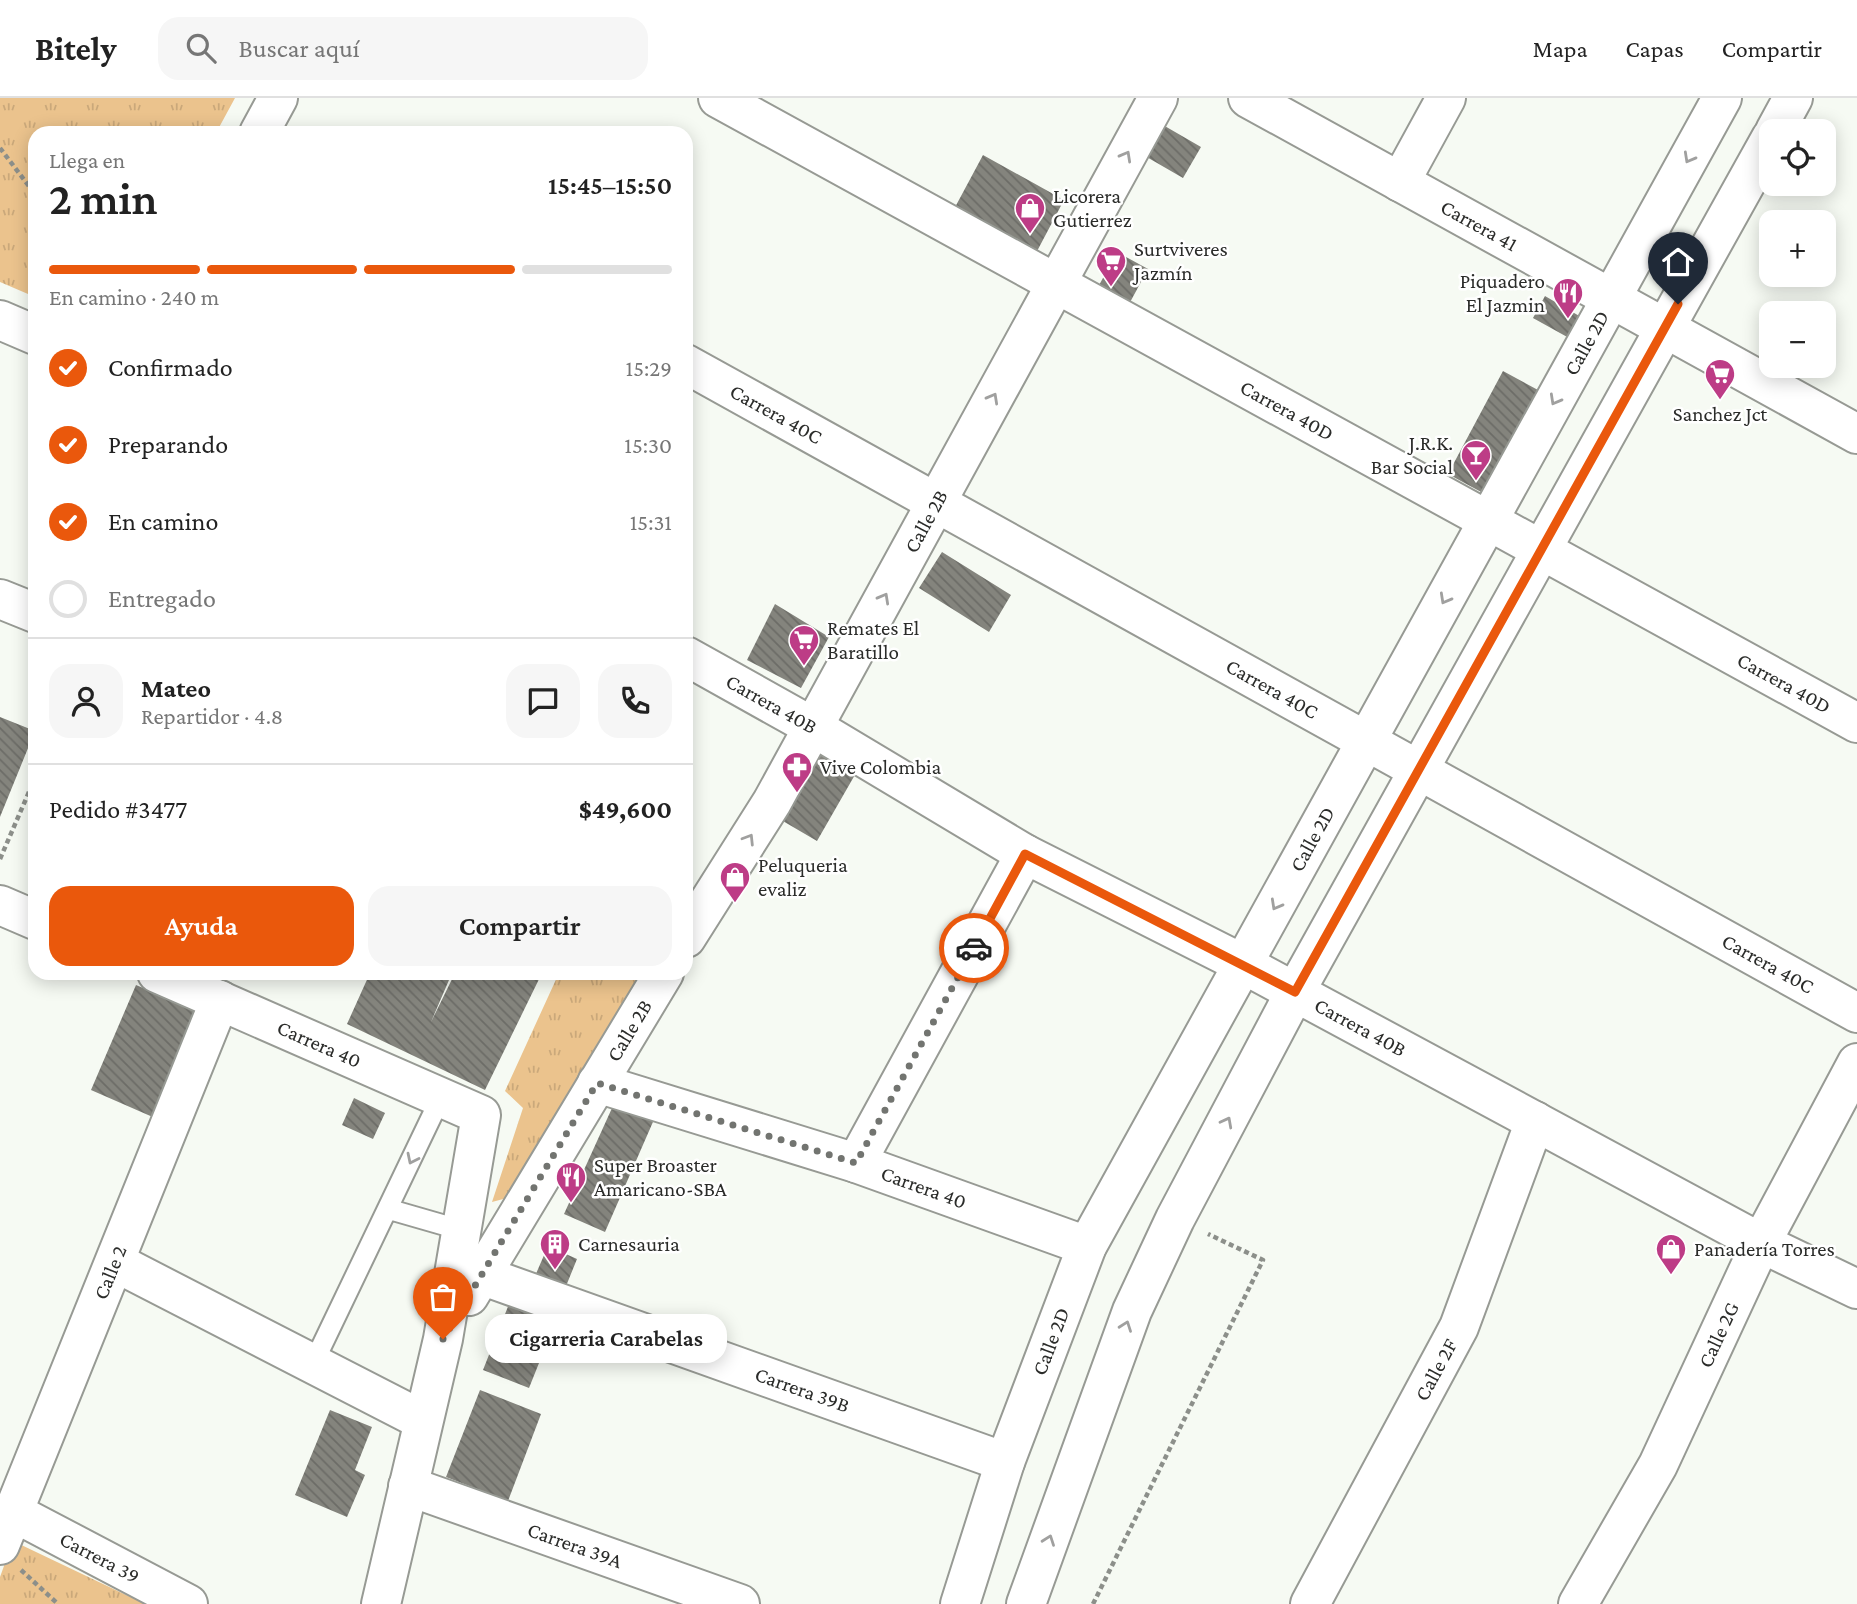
<!DOCTYPE html>
<html lang="es">
<head>
<meta charset="utf-8">
<style>
  :root { --surface:#fff; --page:#f6f6f6; --text:#222; --muted:#767676; --line:#e0e0e0; --accent:#ea580c }
  body { margin:0; font-family:"Crimson Pro",serif; background:var(--page); color:var(--text); height:100vh; display:flex; flex-direction:column; font-size:26px; white-space:nowrap }
  * { box-sizing:border-box; margin:0 }
  p { font-size:23px; color:var(--muted) }
  .icon { flex:none; width:38px; height:38px; fill:none; stroke:currentColor; stroke-width:2; stroke-linecap:round; stroke-linejoin:round }
  .map { position:relative; flex:1; overflow:hidden }
  .panel { position:absolute; left:28px; top:28px; width:665px; height:854px; display:flex; flex-direction:column; background:var(--surface); border-radius:21px; box-shadow:0 4px 18px #0003 }
  .panel>* { flex:none }
  .tools { position:absolute; left:1759px; top:21px; display:grid; gap:14px }
  .tools a { display:grid; place-items:center; width:77px; height:77px; border-radius:14px; background:var(--surface); box-shadow:0 4px 18px #0003; font-size:35px }
  .pin { position:absolute; display:grid; place-items:center; width:60px; height:60px; color:#fff; margin:-72px -30px; border-radius:50% 50% 50% 0; rotate:-45deg; box-shadow:0 0 7px #0007 }
  .pin .icon { rotate:45deg }
  .courier { position:absolute; display:grid; place-items:center; width:70px; height:70px; margin:-35px; border:5px solid #ea580c; border-radius:50%; background:#fff; color:#222; box-shadow:0 2px 9px #0007 }
  .bubble { position:absolute; height:49px; border-radius:21px; background:var(--surface); box-shadow:0 4px 18px #0003; font-size:23px; font-weight:600; line-height:49px; text-align:center }
  .headline em { font-style:normal; font-weight:600 }
  .headline div { display:flex; flex-direction:column-reverse }
  .headline { display:flex; align-items:center; justify-content:space-between; height:119px; padding:0 21px }
  h1 { font-size:46px; font-weight:600; line-height:52px }
  .bar { display:grid; grid-template-columns:repeat(4,1fr); gap:10px 7px; align-content:center; height:84px; padding:0 21px }
  .bar i { height:9px; border-radius:5px; background:var(--line) }
  .bar .active { background:var(--accent) }
  .bar p { grid-column:span 4 }
  .line { display:flex; align-items:center; gap:18px; padding:0 21px; border-top:2px solid var(--line) }
  .line div { flex:1 }
  .round { display:grid; place-items:center; flex:none; width:74px; height:74px; border-radius:21px; background:var(--page) }
  ol { padding:0 21px; list-style:none }
  li { display:flex; align-items:center; gap:21px; height:77px }
  li p { margin-inline-start:auto }
  li .icon { padding:7px; border-radius:50%; background:var(--accent); color:#fff; stroke-width:4 }
  li:last-child { color:var(--muted) }
  li i { width:38px; height:38px; border:4px solid var(--line); border-radius:50% }
  .cta { display:flex; gap:14px; margin-top:auto; padding:14px 21px }
  .cta a { flex:1; height:80px; border-radius:21px; background:var(--accent); color:#fff; font-size:28px; font-weight:600; line-height:80px; text-align:center }
  .cta a+a { background:var(--page); color:var(--text) }
  header { display:flex; align-items:center; gap:42px; box-sizing:border-box; height:98px; padding:0 35px; background:var(--surface); border-bottom:2px solid var(--line) }
  header strong { font-size:33px }
  nav { display:flex; gap:38px; margin-inline-start:auto; font-size:24px }
  .search { width:490px; height:63px; background:var(--page); display:flex; align-items:center; gap:18px; box-sizing:border-box; padding:0 24px; border-radius:21px; color:var(--muted); font-size:26px }
  .map>svg:first-child { display:block }
  .grass { fill:url(#grass-tufts) }
  .building { fill:url(#building-back-hatch) }
  .lines { fill:none; stroke-linecap:round; stroke-linejoin:round }
  .lane-casing { stroke:#979a94; stroke-width:23 }
  .street-casing { stroke:#979a94; stroke-width:42 }
  .secondary-casing { stroke:#979a94; stroke-width:42 }
  .path { stroke:#8c8f8a; stroke-width:4.5; stroke-dasharray:5 3.5; stroke-linecap:butt }
  .lane { stroke:#fff; stroke-width:19 }
  .street { stroke:#fff; stroke-width:38 }
  .secondary { stroke:#fff; stroke-width:38 }
  .oneway { stroke:#a0a09f }
  .done { stroke:#727470; stroke-width:7; stroke-dasharray:0 12.6 }
  .route { stroke:#ea580c; stroke-width:9 }
  .labels { text-anchor:middle; stroke-width:5; stroke-linejoin:round; paint-order:stroke }
  .poi-label { font-size:21px; fill:#2b2c2a; stroke:#fff; text-anchor:start }
  .street-label { font-size:21px; fill:#2b2c2a; stroke:#fff }
</style>
</head>
<body>
<header>
<strong>Bitely</strong>
<div class="search"><svg class="icon" aria-label="search" viewBox="0 0 24 24"><circle cx="10" cy="10" r="6"/><path d="M15 15l6 6"/></svg>Buscar aquí</div>
<nav><a>Mapa</a><a>Capas</a><a>Compartir</a></nav>
</header>
<div class="map">
<svg width="1857" height="1506" viewBox="0 0 1857 1506">
  <defs>
    <pattern id="grass-tufts" width="24" height="20" patternUnits="userSpaceOnUse" patternTransform="scale(1.75)"><rect width="24" height="20" fill="#ebc38d"/><path d="M3 7l-1-3M5 7V3M7 7l1-3M15 17l-1-3M17 17v-4M19 17l1-3" fill="none" stroke="#caa87a"/></pattern>
    <pattern id="building-back-hatch" width="6" height="6" patternUnits="userSpaceOnUse" patternTransform="scale(1.75)"><rect width="6" height="6" fill="#84847d"/><path d="M-1 5l2 2M0 0l6 6M5-1l2 2" fill="none" stroke="#6c6c67"/></pattern>
  </defs>
  <rect width="100%" height="100%" fill="#f6faf3"/>
  <path class="grass" d="M0 0H235L216 35H35V199L0 184Z
    M559 875H649L507 1100 492 1104 523 1010 505 993Z
    M13 1443 145 1506H0V1479Z"/>
  <path class="building" d="M1163 27 1201 49 1183 80 1145 58Z
    M983 57 1064 102 1035 157 953 113Z
    M1117 154 1148 171 1128 208 1097 191Z
    M1545 198 1581 219 1569 240 1533 220Z
    M1503 273 1538 292 1483 395 1448 376Z
    M942 454 1011 497 989 534 919 490Z
    M775 506 829 539 801 590 747 562Z
    M0 619 35 633 0 719Z
    M816 651 856 675 817 743 776 719Z
    M370 875H452L431 924 455 875H542L485 992 347 926Z
    M136 887 200 914 155 1020 91 992Z
    M617 999 656 1017 605 1134 564 1116Z
    M354 1000 385 1015 373 1041 342 1027Z
    M548 1148 577 1161 562 1198 532 1185Z
    M509 1206 555 1225 529 1290 483 1272Z
    M480 1292 541 1316 508 1403 446 1379Z
    M330 1312 372 1329 355 1372 365 1377 347 1419 295 1397Z"/>
  <g class="lines">
    <g class="lane-casing">
      <path id="lane" d="M388 1111 461 1132
        M313 1266 441 999"/>
    </g>
    <g class="street-casing">
      <g id="street">
        <path id="s1" d="M718 0 1857 625"/>
        <path d="M1775 33 1793 0"/>
        <path d="M259 35 278 0"/>
        <path d="M1400 84 1446 0"/>
        <path d="M0 222 35 237"/>
        <path id="s2" d="M686 266 1857 915"/>
        <path d="M0 501 35 515"/>
        <path id="s3" d="M686 558 813 629 1025 756 1243 866 1761 1145 1857 1191"/>
        <path d="M0 807 35 822"/>
        <path id="s4" d="M686 840 772 704 1158 0"/>
        <path id="s5" d="M157 875 481 1017 443 1241 381 1506"/>
        <path id="s6" d="M597 985 856 1065 1087 1148"/>
        <path d="M856 1065 1025 756"/>
        <path d="M115 1164 422 1322"/>
        <path id="s7" d="M481 1177 1005 1364"/>
        <path id="s8" d="M469 1198 664 875"/>
        <path id="s9" d="M408 1388 740 1506"/>
        <path id="s10" d="M13 1414 188 1506"/>
        <path id="s11" d="M0 1447 220 902"/>
        <path id="s12" d="M960 1506 1005 1364 1087 1148 1722 0"/>
        <path d="M1026 1506 1132 1213 1175 1121 1295 894 1771 40"/>
        <path id="s13" d="M1310 1506 1459 1229 1535 1023"/>
        <path id="s14" d="M1578 1506 1658 1367 1761 1145 1857 965"/>
      </g>
    </g>
    <g class="secondary-casing">
      <g id="secondary">
        <path id="s15" d="M1248 0 1857 336"/>
      </g>
    </g>
    <path class="path" d="M0 50 35 96
      M0 761 35 680
      M21 1472 58 1506
      M1093 1506 1263 1162 1208 1136"/>
    <use href="#lane" class="lane"/>
    <use href="#street" class="street"/>
    <use href="#secondary" class="secondary"/>
  </g>
  <defs><path id="oneway-chevron" d="M-2-3.5L2.5 0L-2 3.5" fill="none" stroke-width="1.6" stroke-linecap="round" stroke-linejoin="round" transform="scale(1.75)"/></defs>
  <g class="oneway">
    <use href="#oneway-chevron" transform="translate(1126 58) rotate(-61)"/>
    <use href="#oneway-chevron" transform="translate(1689 60) rotate(119)"/>
    <use href="#oneway-chevron" transform="translate(993 300) rotate(-61)"/>
    <use href="#oneway-chevron" transform="translate(1555 302) rotate(119)"/>
    <use href="#oneway-chevron" transform="translate(884 500) rotate(-61)"/>
    <use href="#oneway-chevron" transform="translate(1445 501) rotate(119)"/>
    <use href="#oneway-chevron" transform="translate(749 741) rotate(-58)"/>
    <use href="#oneway-chevron" transform="translate(1276 807) rotate(119)"/>
    <use href="#oneway-chevron" transform="translate(1227 1024) rotate(-62)"/>
    <use href="#oneway-chevron" transform="translate(412 1061) rotate(116)"/>
    <use href="#oneway-chevron" transform="translate(1126 1228) rotate(-70)"/>
    <use href="#oneway-chevron" transform="translate(1049 1442) rotate(-70)"/>
  </g>
  <g class="lines">
    <path class="done" d="M443 1241 597 985 856 1065 974 850"/>
    <path class="route" d="M974 850 1025 756 1295 894 1678 206"/>
  </g>
  <defs>
    <g id="shop-pin" transform="scale(1.575)"><path d="M0 17L-7.5 6A9.5 9.5 0 1 1 7.5 6Z" fill="#bd3c86" stroke="#fff"/><path d="M-5-2.5h2.3a2.7 3.5 0 0 1 5.4 0H5L5.5 6h-11ZM-1.5-2.5h3a1.5 2.3 0 0 0-3 0Z" fill="#fff"/></g>
    <g id="supermarket-pin" transform="scale(1.575)"><path d="M0 17L-7.5 6A9.5 9.5 0 1 1 7.5 6Z" fill="#bd3c86" stroke="#fff"/><path d="M-6-5.5h2.5l.6 2H6L4.5 2H-2.5L-4.4-4H-6ZM-1.5 3.2a1.3 1.3 0 1 0 .1 0ZM3 3.2a1.3 1.3 0 1 0 .1 0Z" fill="#fff"/></g>
    <g id="restaurant-pin" transform="scale(1.575)"><path d="M0 17L-7.5 6A9.5 9.5 0 1 1 7.5 6Z" fill="#bd3c86" stroke="#fff"/><path d="M-5-6h1v4h1v-4h1v4h1v-4h1v5L-1.5 .5V6h-2V.5L-5-1ZM5-6V6H3V1.5H1.5Q1.5-4 5-6Z" fill="#fff"/></g>
    <g id="bar-pin" transform="scale(1.575)"><path d="M0 17L-7.5 6A9.5 9.5 0 1 1 7.5 6Z" fill="#bd3c86" stroke="#fff"/><path d="M-6-5H6L.8 .8V4.5H3.5V6h-7V4.5H-.8V.8Z" fill="#fff"/></g>
    <g id="pharmacy-pin" transform="scale(1.575)"><path d="M0 17L-7.5 6A9.5 9.5 0 1 1 7.5 6Z" fill="#bd3c86" stroke="#fff"/><path d="M-2-6h4v4h4v4h-4v4h-4v-4h-4v-4h4Z" fill="#fff"/></g>
    <g id="building-pin" transform="scale(1.575)"><path d="M0 17L-7.5 6A9.5 9.5 0 1 1 7.5 6Z" fill="#bd3c86" stroke="#fff"/><path d="M-4-6H4V6H1V3H-1V6H-4ZM-2.5-4.3h1.7v1.8h-1.7ZM.8-4.3h1.7v1.8H.8ZM-2.5-1h1.7V.8h-1.7ZM.8-1h1.7V.8H.8Z" fill="#fff"/></g>
  </defs>
  <g fill-rule="evenodd">
    <use href="#shop-pin" x="1030" y="110"/>
    <use href="#supermarket-pin" x="1111" y="163"/>
    <use href="#restaurant-pin" x="1568" y="195"/>
    <use href="#supermarket-pin" x="1720" y="276"/>
    <use href="#bar-pin" x="1476" y="357"/>
    <use href="#supermarket-pin" x="804" y="542"/>
    <use href="#pharmacy-pin" x="797" y="669"/>
    <use href="#shop-pin" x="735" y="779"/>
    <use href="#restaurant-pin" x="571" y="1079"/>
    <use href="#building-pin" x="555" y="1146"/>
    <use href="#shop-pin" x="1671" y="1151"/>
  </g>
  <g class="labels">
    <g class="poi-label">
      <text x="1053" y="105">Licorera<tspan x="1053" dy="24">Gutierrez</tspan></text>
      <text x="1134" y="158">Surtviveres<tspan x="1134" dy="24">Jazmín</tspan></text>
      <text x="1545" y="190" text-anchor="end">Piquadero<tspan x="1545" dy="24">El Jazmin</tspan></text>
      <text x="1720" y="323" text-anchor="middle">Sanchez Jct</text>
      <text x="1453" y="352" text-anchor="end">J.R.K.<tspan x="1453" dy="24">Bar Social</tspan></text>
      <text x="827" y="537">Remates El<tspan x="827" dy="24">Baratillo</tspan></text>
      <text x="820" y="676">Vive Colombia</text>
      <text x="758" y="774">Peluqueria<tspan x="758" dy="24">evaliz</tspan></text>
      <text x="594" y="1074">Super Broaster<tspan x="594" dy="24">Amaricano-SBA</tspan></text>
      <text x="578" y="1153">Carnesauria</text>
      <text x="1694" y="1158">Panadería Torres</text>
    </g>
    <g class="street-label">
      <text dy="7" stroke="none"><textPath href="#s15" startOffset="264">Carrera 41</textPath></text>
      <text dy="7" stroke="none"><textPath href="#s12" startOffset="1412">Calle 2D</textPath></text>
      <text dy="7" stroke="none"><textPath href="#s1" startOffset="649">Carrera 40D</textPath></text>
      <text dy="7" stroke="none"><textPath href="#s2" startOffset="103">Carrera 40C</textPath></text>
      <text dy="7" stroke="none"><textPath href="#s4" startOffset="481">Calle 2B</textPath></text>
      <text dy="7" stroke="none"><textPath href="#s1" startOffset="1216">Carrera 40D</textPath></text>
      <text dy="7" stroke="none"><textPath href="#s2" startOffset="670">Carrera 40C</textPath></text>
      <text dy="7" stroke="none"><textPath href="#s3" startOffset="98">Carrera 40B</textPath></text>
      <text dy="7" stroke="none"><textPath href="#s12" startOffset="845">Calle 2D</textPath></text>
      <text dy="7" stroke="none"><textPath href="#s2" startOffset="1237">Carrera 40C</textPath></text>
      <text dy="7" stroke="none"><textPath href="#s3" startOffset="770">Carrera 40B</textPath></text>
      <text dy="7" stroke="none"><textPath href="#s8" startOffset="310">Calle 2B</textPath></text>
      <text dy="7" stroke="none"><textPath href="#s5" startOffset="177">Carrera 40</textPath></text>
      <text dy="7" stroke="none"><textPath href="#s6" startOffset="343">Carrera 40</textPath></text>
      <text dy="7" stroke="none"><textPath href="#s11" startOffset="294">Calle 2</textPath></text>
      <text dy="7" stroke="none"><textPath href="#s14" startOffset="304">Calle 2G</textPath></text>
      <text dy="7" stroke="none"><textPath href="#s12" startOffset="278">Calle 2D</textPath></text>
      <text dy="7" stroke="none"><textPath href="#s13" startOffset="266">Calle 2F</textPath></text>
      <text dy="7" stroke="none"><textPath href="#s7" startOffset="341">Carrera 39B</textPath></text>
      <text dy="7" stroke="none"><textPath href="#s9" startOffset="177">Carrera 39A</textPath></text>
      <text dy="7" stroke="none"><textPath href="#s10" startOffset="98">Carrera 39</textPath></text>
    </g>
  </g>
</svg>
<div class="tools">
<a><svg class="icon" aria-label="locate" viewBox="0 0 24 24"><circle cx="12" cy="12" r="6"/><path d="M12 2v4M12 18v4M2 12h4M18 12h4"/></svg></a>
<a>+</a>
<a>−</a>
</div>
<div class="pin" style="left:443px;top:1241px;background:#ea580c"><svg class="icon" aria-label="bag" viewBox="0 0 24 24"><path d="M5 8h14l-1 12H6zM9 8a3 3 0 0 1 6 0"/></svg></div>
<div class="pin" style="left:1678px;top:206px;background:#1f2937"><svg class="icon" aria-label="home" viewBox="0 0 24 24"><path d="M3 11l9-7 9 7M6 9v11h12V9"/></svg></div>
<div class="courier" style="left:974px;top:850px"><svg class="icon" aria-label="car" viewBox="0 0 24 24"><path d="M5 17H2v-5l4-1 3-4h7l3 4 3 1v5h-3M9 17h6M6 11h13"/><circle cx="7" cy="17" r="2"/><circle cx="17" cy="17" r="2"/></svg></div>
<div class="bubble" style="left:485px;top:1216px;width:242px">Cigarreria Carabelas</div>
<section class="panel">
<div class="headline"><div><h1>2 min</h1><p>Llega en</p></div><em>15:45–15:50</em></div>
<div class="bar"><i class="active"></i><i class="active"></i><i class="active"></i><i></i><p>En camino · 240 m</p></div>
<ol>
<li><svg class="icon" aria-label="check" viewBox="0 0 24 24"><path d="M5 12l5 5 9-10"/></svg>Confirmado<p>15:29</p></li>
<li><svg class="icon" aria-label="check" viewBox="0 0 24 24"><path d="M5 12l5 5 9-10"/></svg>Preparando<p>15:30</p></li>
<li><svg class="icon" aria-label="check" viewBox="0 0 24 24"><path d="M5 12l5 5 9-10"/></svg>En camino<p>15:31</p></li>
<li><i></i>Entregado</li>
</ol>
<div class="line" style="height:126px"><a class="round"><svg class="icon" aria-label="person" viewBox="0 0 24 24"><circle cx="12" cy="8" r="4"/><path d="M4 21q1-7 8-7t8 7"/></svg></a><div><b>Mateo</b><p>Repartidor · 4.8</p></div><a class="round"><svg class="icon" aria-label="chat" viewBox="0 0 24 24"><path d="M4 5h16v11H9l-5 4z"/></svg></a><a class="round"><svg class="icon" aria-label="phone" viewBox="0 0 24 24"><path d="M5 4h4l2 5-3 2q2 4 5 5l2-3 5 2v4C11 20 4 13 5 4z"/></svg></a></div>
<div class="line" style="height:91px"><div>Pedido #3477</div><b>$49,600</b></div>
<div class="cta"><a>Ayuda</a><a>Compartir</a></div>
</section>
</div>
</body>
</html>
